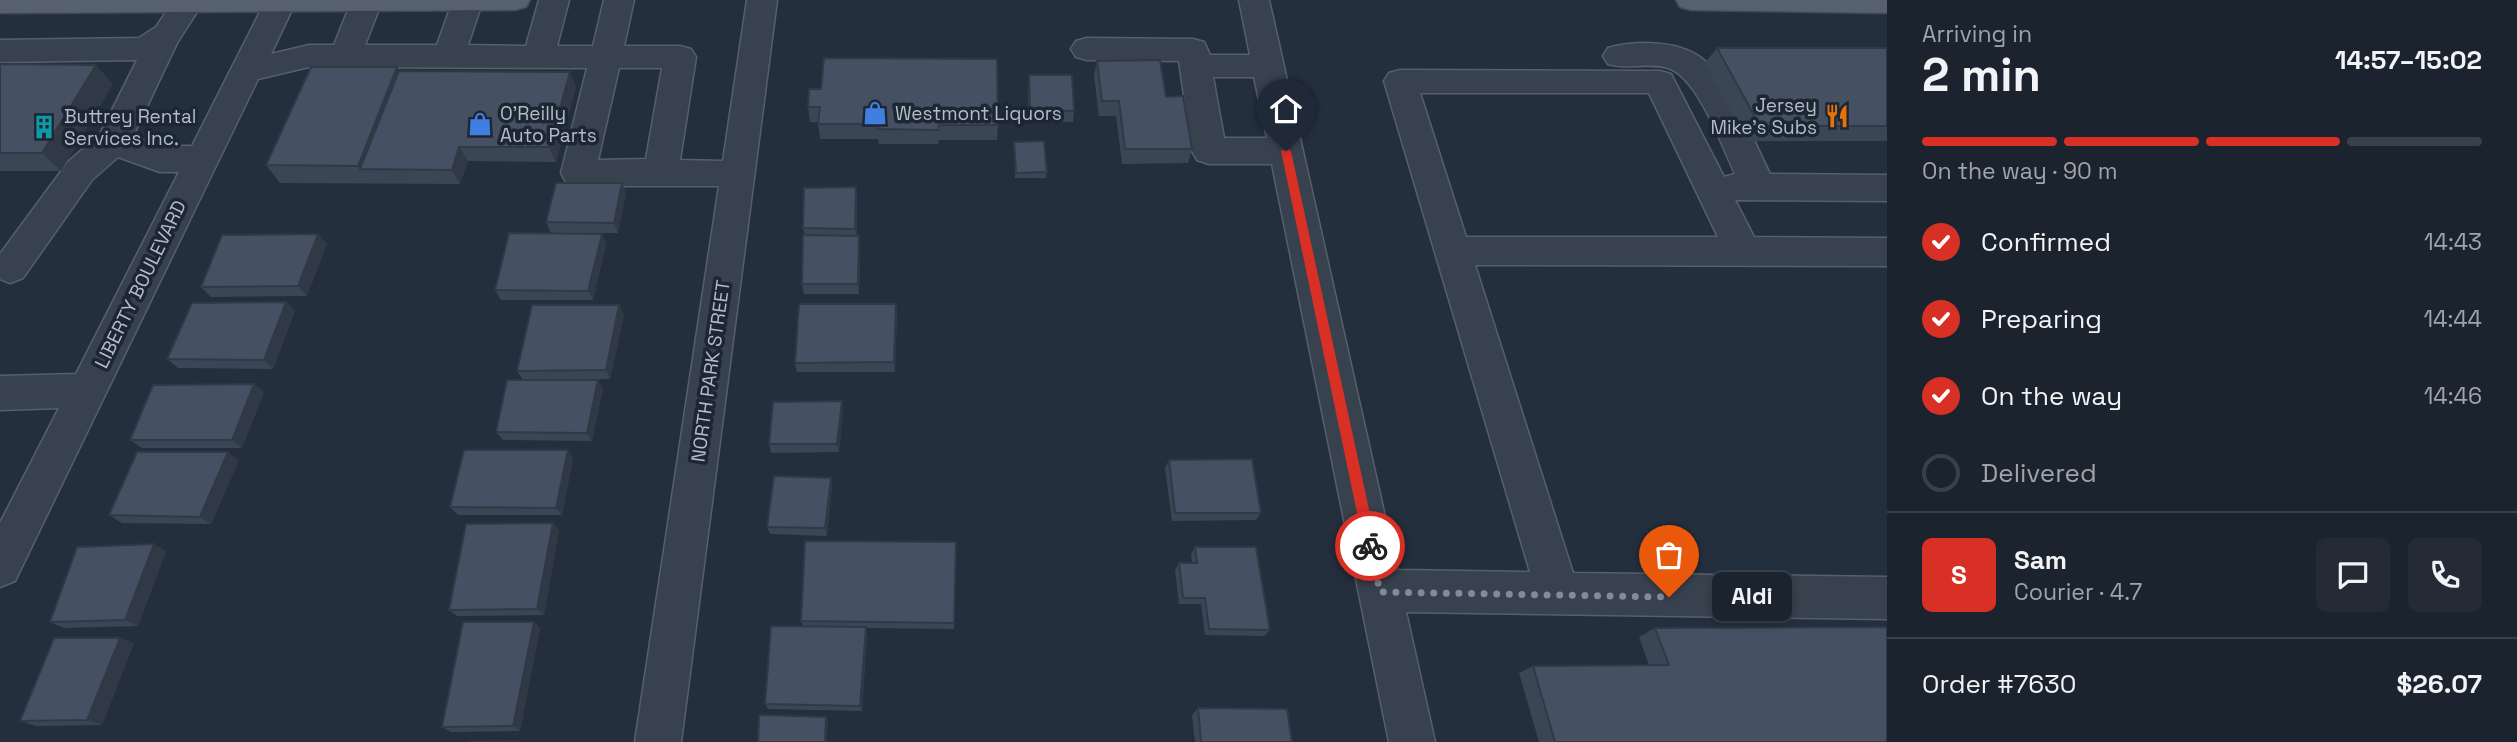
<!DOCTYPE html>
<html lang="en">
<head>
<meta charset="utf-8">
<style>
  :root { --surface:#1b232e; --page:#242b36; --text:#f1f3f6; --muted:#a0a4aa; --line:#39404a; --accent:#d93025 }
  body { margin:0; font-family:"Space Grotesk",sans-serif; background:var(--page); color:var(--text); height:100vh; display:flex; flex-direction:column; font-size:26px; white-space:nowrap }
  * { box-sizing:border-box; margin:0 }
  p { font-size:23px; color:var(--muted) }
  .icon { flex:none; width:38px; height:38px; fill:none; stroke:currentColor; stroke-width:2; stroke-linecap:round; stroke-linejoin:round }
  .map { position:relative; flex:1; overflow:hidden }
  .drawer { display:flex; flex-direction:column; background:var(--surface); width:630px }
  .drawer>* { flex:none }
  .pin { position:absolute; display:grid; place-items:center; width:60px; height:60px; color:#fff; margin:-72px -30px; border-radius:50% 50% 50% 0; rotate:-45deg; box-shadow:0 0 7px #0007 }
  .pin .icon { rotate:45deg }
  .courier { position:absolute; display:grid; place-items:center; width:70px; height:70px; margin:-35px; border:5px solid #d93025; border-radius:50%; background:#fff; color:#222; box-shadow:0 2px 9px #0007 }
  .bubble { position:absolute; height:49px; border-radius:10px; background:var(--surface); box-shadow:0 4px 10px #0003,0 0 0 2px var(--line); font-size:23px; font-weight:800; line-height:49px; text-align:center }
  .overview em { font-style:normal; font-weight:800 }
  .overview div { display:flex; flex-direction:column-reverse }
  .overview { display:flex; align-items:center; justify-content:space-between; height:119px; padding:0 35px }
  h1 { font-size:46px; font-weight:800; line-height:52px }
  .bar { display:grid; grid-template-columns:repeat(4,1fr); gap:10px 7px; align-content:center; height:84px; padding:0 35px }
  .bar i { height:9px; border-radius:5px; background:var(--line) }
  .bar .on { background:var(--accent) }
  .bar p { grid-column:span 4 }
  .line { display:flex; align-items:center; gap:18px; padding:0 35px; border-top:2px solid var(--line) }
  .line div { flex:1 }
  .round { display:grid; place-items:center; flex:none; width:74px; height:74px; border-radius:10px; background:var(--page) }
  ol { padding:0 35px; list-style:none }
  li { display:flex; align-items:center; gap:21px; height:77px }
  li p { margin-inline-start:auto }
  li .icon { padding:7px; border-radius:50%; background:var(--accent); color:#fff; stroke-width:4 }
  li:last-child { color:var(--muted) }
  li i { width:38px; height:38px; border:4px solid var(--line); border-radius:50% }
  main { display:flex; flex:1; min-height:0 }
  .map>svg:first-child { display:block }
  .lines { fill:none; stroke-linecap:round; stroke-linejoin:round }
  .minor-casing { stroke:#565f6c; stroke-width:3 }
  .major-casing { stroke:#414a57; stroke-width:3 }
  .minor { fill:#38414e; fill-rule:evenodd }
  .major { fill:#56606e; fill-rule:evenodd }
  .wall { fill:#3b4654 }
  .shaded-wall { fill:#303945 }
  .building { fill:#455162; stroke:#303945; stroke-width:2 }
  .route { fill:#d93025 }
  .done { stroke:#828b98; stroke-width:7; stroke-dasharray:0 12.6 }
  .labels { text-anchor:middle; stroke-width:7; stroke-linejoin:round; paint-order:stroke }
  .poi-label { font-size:19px; fill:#b4bcc9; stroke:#1d2633; text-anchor:start }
  .street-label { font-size:19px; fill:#b4bcc9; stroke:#1d2633 }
</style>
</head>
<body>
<main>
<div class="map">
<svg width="1887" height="742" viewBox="0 0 1887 742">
  <rect width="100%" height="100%" fill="#242f3e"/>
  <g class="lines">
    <g class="minor-casing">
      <path id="minor" d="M174 0 204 1 177 43 133 136 161 146H192L266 0 296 1 271 54 309 45H334L352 0 382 1 365 45H437L453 0H483L468 45 526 46 539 0H569L557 46H593L604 0H634L624 46H680L691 49 696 57 680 160 723 161 747 0H777L681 742H635L719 186H578L566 182 561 173 587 68 309 67 258 79 15 581 0 587V523L59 408 0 410V376L76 374 179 172H160L118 157 92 180 23 278 10 283 0 279V254L68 162 100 134 137 60 0 62V40L139 38 156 27ZM619 68H662L646 159 598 160Z
        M1239 0H1269L1397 570 1530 572 1384 81 1389 73 1400 70 1660 71 1671 74 1724 177 1735 174C1723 148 1697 76 1668 68 1649 62 1628 70 1608 64L1603 56 1608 48C1636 40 1683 40 1706 62 1735 91 1752 138 1770 174L1887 175V201L1735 200 1754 237 1887 238V266L1475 265 1573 573 1887 577V619L1406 612 1435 742H1389L1272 164H1209L1197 160 1192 151 1179 61 1087 60 1076 57 1071 49 1076 41 1087 38 1193 39 1204 42 1210 55H1250ZM1213 77H1254L1267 138H1224ZM1420 93H1649L1718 237H1466Z"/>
    </g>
    <g class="major-casing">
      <path id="major" d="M0 0H530L526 7 515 10 0 13Z
        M1676 0H1887V13L1691 10 1680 7Z"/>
    </g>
    <use href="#minor" class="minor"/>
    <use href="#major" class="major"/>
  </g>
  <path class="wall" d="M1717 48H1887V141H1746L1705 63Z
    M1097 61 1166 97 1192 149 1188 163 1122 164 1116 116H1099L1094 76Z
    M0 64 113 84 61 171H0Z
    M397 67 399 71 570 72 576 87 556 162 468 161 460 184 280 183 266 165Z
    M1029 75 1074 111 1073 122 1029 121 1028 86Z
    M809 89 998 125 997 140H939L938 144H879L878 139H820L818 122H810L808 107Z
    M1014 142 1047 172 1046 178H1015Z
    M856 187 857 197V236H859L860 246 859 294H804L802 284 805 235 803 228Z
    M626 193 618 233H551L546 222Z
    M318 234 327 244 307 296 211 297 201 287Z
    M602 234 606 244 593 300H501L495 290Z
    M286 302 295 311 273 369 178 368 167 359Z
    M619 305 624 315 610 379 523 380 517 371Z
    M897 313 895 372H797L795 363Z
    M254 384 264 392 242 448H142L130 440Z
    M603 389 592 441 503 440 496 432Z
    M843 410 839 452 771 453 769 444Z
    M568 450 573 458 562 515H458L450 507Z
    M239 460 211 524 122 523 109 515Z
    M1169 460 1261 513 1256 520 1172 521 1165 468Z
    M832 486 827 536 770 534 767 527Z
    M559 530 544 615 457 616 449 610Z
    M956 542 954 629 866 628 867 633 862 711 768 709 765 704 803 626 801 621Z
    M1195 547 1270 630 1264 636 1205 635 1201 604H1179L1175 570 1179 563H1192L1191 554Z
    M166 551 138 626 64 628 50 622Z
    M534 622 540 628 520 731 451 732 442 727Z
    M1655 628 1887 742H1539L1519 673 1533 666 1649 665 1639 637Z
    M134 643 102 725 36 726 20 721Z
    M1198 708 1292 742H1195L1192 715Z"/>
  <path class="shaded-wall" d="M96 65 113 84 61 171 42 153Z
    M397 67 408 86 360 169 358 166Z
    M570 72 576 87 556 162 549 147Z
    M459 147 468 161 460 184 452 170Z
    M622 183 626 193 618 233 614 223Z
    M856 187 857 197V239L855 229Z
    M318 234 327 244 307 296 298 286Z
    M602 234 606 244 593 300 588 291Z
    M859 236 860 246 859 294 858 284Z
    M286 302 295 311 273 369 264 360Z
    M896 304 897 313 895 372 894 362Z
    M619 305 624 315 610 379 606 370Z
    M598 380 603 389 592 441 587 433Z
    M254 384 264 392 242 448 232 440Z
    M842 401 843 410 839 452 837 444Z
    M568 450 573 458 562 515 556 508Z
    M228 452 239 460 211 524 200 517Z
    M831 478 832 486 827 536 825 528Z
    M553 523 559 530 544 615 537 609Z
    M154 544 166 551 138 626 125 620Z
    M534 622 540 628 520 731 513 726Z
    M866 627 867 633 862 711 860 706Z
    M120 638 134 643 102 725 87 720Z
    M826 717 828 722 827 742H825Z"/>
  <path class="building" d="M1717 48H1887V126H1760Z
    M824 58 997 59 998 125H939L938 130 878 129V124H818L820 107H808L809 89H821Z
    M1160 60 1166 97 1183 96 1192 149H1125L1119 101H1102L1097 61Z
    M0 64 96 65 42 153H0Z
    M311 67H397L358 166 266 165Z
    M399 71 570 72 549 147H459L452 170 360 169Z
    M1029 75H1072L1074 111 1030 110Z
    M1044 141 1047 172 1016 173 1014 142Z
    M556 183H622L614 223 546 222Z
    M856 187 855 229 803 228 804 188Z
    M509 233 602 234 588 291 495 290Z
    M318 234 298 286 201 287 222 235Z
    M803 235 859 236 858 284H802Z
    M286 302 264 360 167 359 192 303Z
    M799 304H896L894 362 795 363Z
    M532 305H619L606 370 517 371Z
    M507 380H598L587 433 496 432Z
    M254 384 232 440H130L153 385Z
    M842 401 837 444H769L773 402Z
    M464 450H568L556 508 450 507Z
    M137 452H228L200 517 109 515Z
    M1252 459 1261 513H1175L1169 460Z
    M774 476 831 478 825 528 767 527Z
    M553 523 537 609 449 610 466 524Z
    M805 541 956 542 954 623 801 621Z
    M154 544 125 620 50 622 77 547Z
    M1195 547H1256L1270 630 1209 629 1205 598H1183L1179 563H1197Z
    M463 622H534L513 726 442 727Z
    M771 626 866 627 860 706 765 704Z
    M1887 627V742H1555L1533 666 1669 665 1655 628Z
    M54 638H120L87 720 20 721Z
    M1198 708 1287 709 1292 742H1201Z
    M759 715 826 717 825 742H758Z
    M518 741V742H467Z"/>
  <path class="route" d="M1286 148 1291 151 1377 546 1370 552 1364 546 1281 151Z"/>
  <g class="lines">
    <path class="done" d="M1370 546 1380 592 1669 597"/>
  </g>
  <defs>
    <g id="shop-bare" transform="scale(1.89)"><path d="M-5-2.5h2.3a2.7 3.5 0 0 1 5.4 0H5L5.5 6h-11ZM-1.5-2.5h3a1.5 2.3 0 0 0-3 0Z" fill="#3f7fe0" stroke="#1d2633" stroke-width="2.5" paint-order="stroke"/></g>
    <g id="restaurant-bare" transform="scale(1.89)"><path d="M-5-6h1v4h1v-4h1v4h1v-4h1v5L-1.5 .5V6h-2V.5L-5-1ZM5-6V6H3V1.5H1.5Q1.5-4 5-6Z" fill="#e8710a" stroke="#1d2633" stroke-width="2.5" paint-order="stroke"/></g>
    <g id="building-bare" transform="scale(1.89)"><path d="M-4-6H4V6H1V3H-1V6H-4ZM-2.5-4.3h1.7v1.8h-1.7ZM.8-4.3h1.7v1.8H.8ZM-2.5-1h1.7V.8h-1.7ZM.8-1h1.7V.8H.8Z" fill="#0f9aa8" stroke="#1d2633" stroke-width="2.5" paint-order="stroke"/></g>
  </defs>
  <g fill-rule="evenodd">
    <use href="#shop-bare" x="875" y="113"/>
    <use href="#restaurant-bare" x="1837" y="116"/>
    <use href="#shop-bare" x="480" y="124"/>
    <use href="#building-bare" x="44" y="127"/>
  </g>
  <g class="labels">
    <g class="poi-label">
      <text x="1817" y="112" text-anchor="end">Jersey<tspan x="1817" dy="22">Mike's Subs</tspan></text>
      <text x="500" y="120">O'Reilly<tspan x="500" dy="22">Auto Parts</tspan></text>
      <text x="895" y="120">Westmont Liquors</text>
      <text x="64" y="123">Buttrey Rental<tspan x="64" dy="22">Services Inc.</tspan></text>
    </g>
    <g class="street-label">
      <text transform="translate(140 284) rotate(-64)" y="7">LIBERTY BOULEVARD</text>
      <text transform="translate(710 371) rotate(-82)" y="7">NORTH PARK STREET</text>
    </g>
  </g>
</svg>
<div class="pin" style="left:1669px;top:597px;background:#ea580c"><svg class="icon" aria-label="bag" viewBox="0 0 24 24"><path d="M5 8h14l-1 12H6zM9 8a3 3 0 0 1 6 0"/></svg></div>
<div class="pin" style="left:1286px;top:151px;background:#1f2937"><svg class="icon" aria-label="home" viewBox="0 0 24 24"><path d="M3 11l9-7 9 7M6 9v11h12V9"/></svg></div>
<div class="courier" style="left:1370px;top:546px"><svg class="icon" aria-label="bike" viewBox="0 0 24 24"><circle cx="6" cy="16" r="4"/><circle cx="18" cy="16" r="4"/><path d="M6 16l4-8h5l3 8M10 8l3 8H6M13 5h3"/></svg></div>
<div class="bubble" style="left:1712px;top:572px;width:80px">Aldi</div>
</div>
<section class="drawer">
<div class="overview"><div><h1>2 min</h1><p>Arriving in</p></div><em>14:57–15:02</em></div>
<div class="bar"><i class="on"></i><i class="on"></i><i class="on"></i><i></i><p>On the way · 90 m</p></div>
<ol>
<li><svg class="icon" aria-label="check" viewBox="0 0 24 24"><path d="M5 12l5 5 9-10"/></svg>Confirmed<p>14:43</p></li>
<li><svg class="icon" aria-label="check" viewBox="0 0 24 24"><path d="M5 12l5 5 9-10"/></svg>Preparing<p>14:44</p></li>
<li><svg class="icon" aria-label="check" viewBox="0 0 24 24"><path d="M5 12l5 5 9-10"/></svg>On the way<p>14:46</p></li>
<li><i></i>Delivered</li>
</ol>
<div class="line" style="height:126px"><b class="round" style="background:var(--accent);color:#fff">S</b><div><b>Sam</b><p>Courier · 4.7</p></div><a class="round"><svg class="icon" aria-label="chat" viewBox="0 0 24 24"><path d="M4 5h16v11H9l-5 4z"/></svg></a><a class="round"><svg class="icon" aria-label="phone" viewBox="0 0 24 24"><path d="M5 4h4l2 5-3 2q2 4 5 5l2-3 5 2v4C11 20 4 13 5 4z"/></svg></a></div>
<div class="line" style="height:91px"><div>Order #7630</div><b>$26.07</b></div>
</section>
</main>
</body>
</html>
